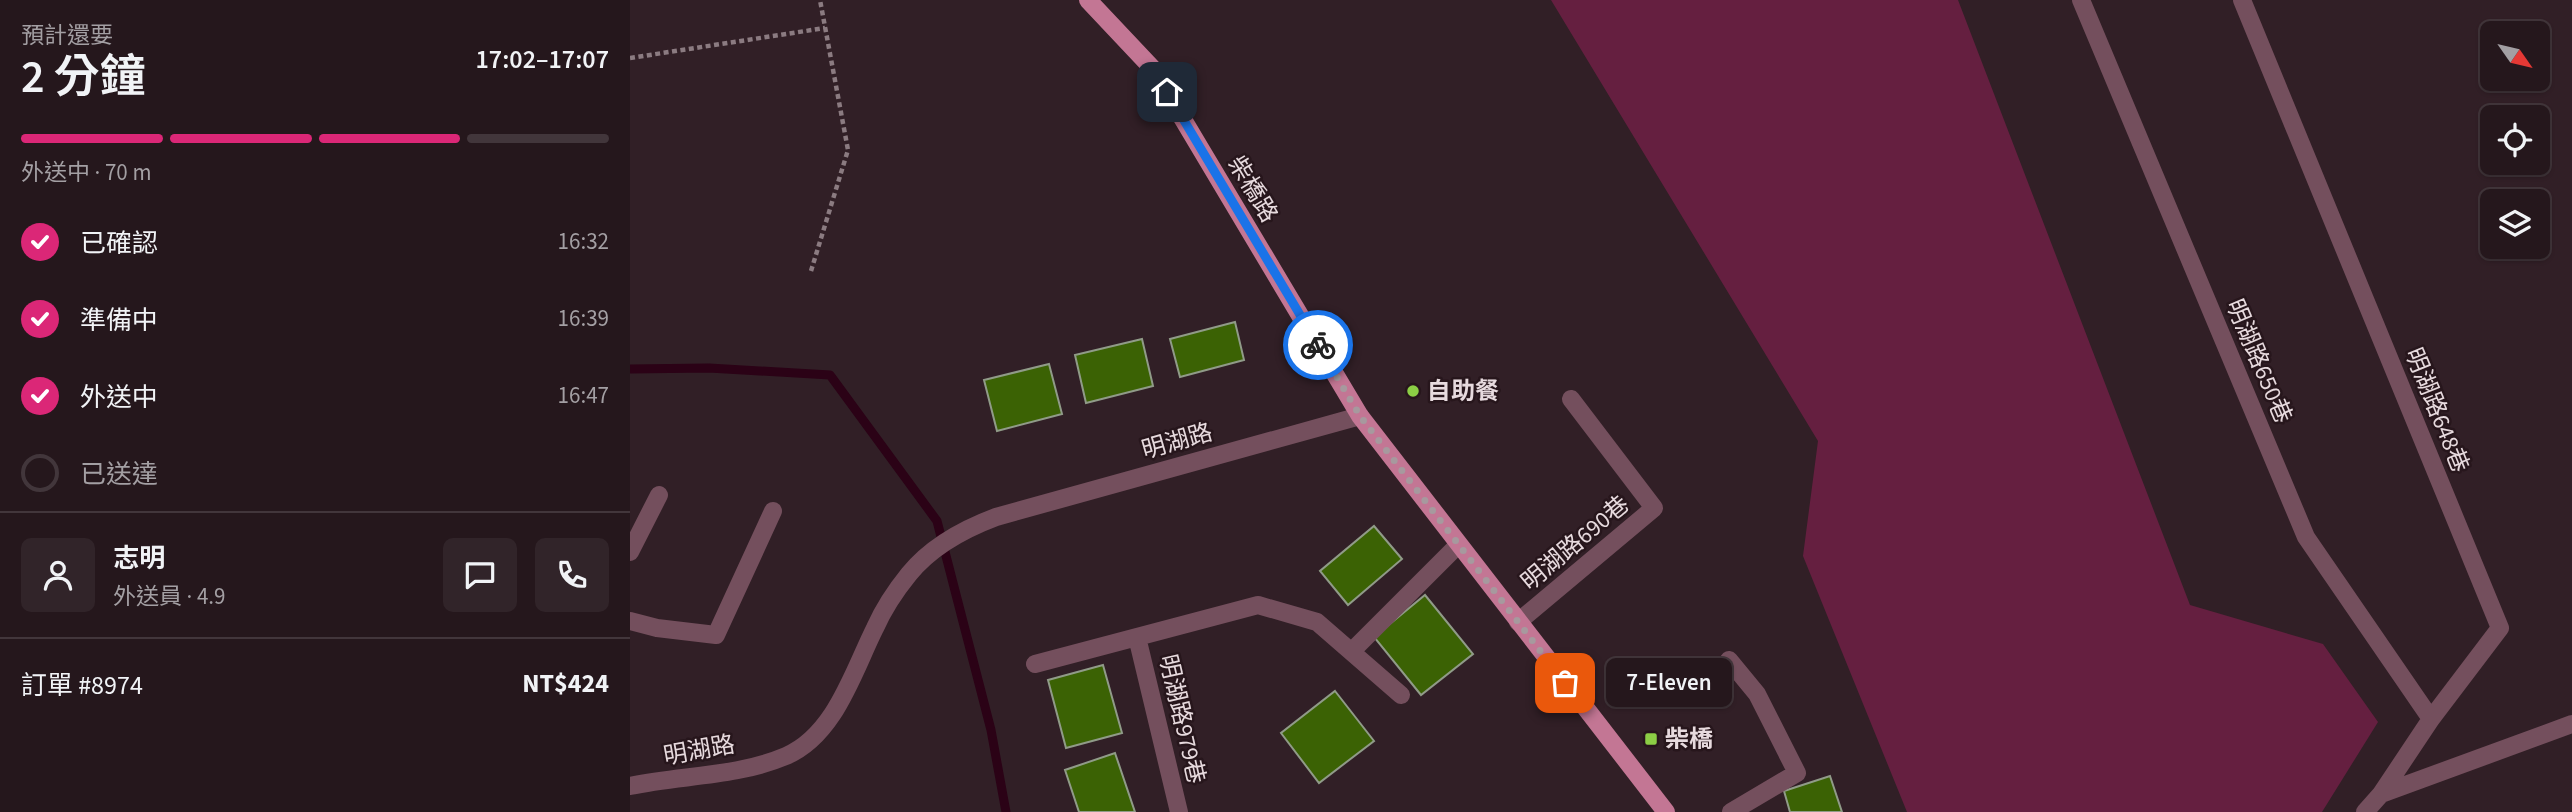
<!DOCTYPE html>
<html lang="zh-TW">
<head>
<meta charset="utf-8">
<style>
  :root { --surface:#25171c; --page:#312429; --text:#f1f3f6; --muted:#a39fa3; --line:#42363b; --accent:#db2777 }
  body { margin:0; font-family:"Source Sans 3","Noto Sans TC",sans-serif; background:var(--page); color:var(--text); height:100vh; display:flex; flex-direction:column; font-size:26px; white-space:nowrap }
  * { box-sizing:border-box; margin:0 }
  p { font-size:23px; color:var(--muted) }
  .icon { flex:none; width:38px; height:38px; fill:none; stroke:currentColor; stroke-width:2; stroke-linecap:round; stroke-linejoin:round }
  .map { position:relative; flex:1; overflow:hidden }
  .drawer { display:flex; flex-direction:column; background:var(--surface); width:630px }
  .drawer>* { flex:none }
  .needle { width:46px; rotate:124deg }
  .fabs { position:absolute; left:1850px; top:21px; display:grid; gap:14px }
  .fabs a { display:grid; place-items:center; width:70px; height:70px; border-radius:10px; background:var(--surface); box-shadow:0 2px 5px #0004,0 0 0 2px var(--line); font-size:35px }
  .pin { position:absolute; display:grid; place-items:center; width:60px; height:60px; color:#fff; margin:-30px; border-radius:14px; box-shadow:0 4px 10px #0006 }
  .courier { position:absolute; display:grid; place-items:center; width:70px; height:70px; margin:-35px; border:5px solid #1a73e8; border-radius:50%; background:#fff; color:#222; box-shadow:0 2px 9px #0007 }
  .bubble { position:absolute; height:49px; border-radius:10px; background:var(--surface); box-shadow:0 2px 5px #0004,0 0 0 2px var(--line); font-size:23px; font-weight:600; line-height:49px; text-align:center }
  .headline em { font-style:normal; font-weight:600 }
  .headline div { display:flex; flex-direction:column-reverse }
  .headline { display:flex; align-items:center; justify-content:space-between; height:119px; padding:0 21px }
  h1 { font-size:46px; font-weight:600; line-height:52px }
  .bar { display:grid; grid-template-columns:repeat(4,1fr); gap:10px 7px; align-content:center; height:84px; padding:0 21px }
  .bar i { height:9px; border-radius:5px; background:var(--line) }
  .bar .selected { background:var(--accent) }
  .bar p { grid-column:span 4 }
  .line { display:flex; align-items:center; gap:18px; padding:0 21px; border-top:2px solid var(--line) }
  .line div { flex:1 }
  .round { display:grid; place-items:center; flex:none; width:74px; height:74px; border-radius:10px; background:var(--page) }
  ol { padding:0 21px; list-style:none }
  li { display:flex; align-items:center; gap:21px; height:77px }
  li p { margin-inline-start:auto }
  li .icon { padding:7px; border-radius:50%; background:var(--accent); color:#fff; stroke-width:4 }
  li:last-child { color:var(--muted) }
  li i { width:38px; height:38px; border:4px solid var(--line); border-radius:50% }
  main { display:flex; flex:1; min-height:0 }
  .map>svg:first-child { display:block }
  .green { fill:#651f40 }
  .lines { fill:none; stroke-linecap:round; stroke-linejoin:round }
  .stream { stroke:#2b0216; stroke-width:9 }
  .building { fill:#3b6204; stroke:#909b88; stroke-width:2 }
  .path { stroke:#8b7b81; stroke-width:4.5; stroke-dasharray:5 3.5; stroke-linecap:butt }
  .minor { stroke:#744f5d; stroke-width:18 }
  .major { stroke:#c37694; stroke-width:18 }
  .done { stroke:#a7999e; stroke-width:7; stroke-dasharray:0 12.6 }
  .route { stroke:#1a73e8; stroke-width:9 }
  .poi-dot { fill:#8cce45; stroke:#27161c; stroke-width:2.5 }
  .labels { text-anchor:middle; stroke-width:5; stroke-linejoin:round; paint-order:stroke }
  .street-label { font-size:24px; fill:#e7dade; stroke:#27161c }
  .poi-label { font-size:24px; font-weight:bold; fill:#e7dade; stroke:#27161c; text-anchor:start }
</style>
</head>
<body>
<main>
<section class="drawer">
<div class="headline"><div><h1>2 分鐘</h1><p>預計還要</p></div><em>17:02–17:07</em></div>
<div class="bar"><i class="selected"></i><i class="selected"></i><i class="selected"></i><i></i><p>外送中 · 70 m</p></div>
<ol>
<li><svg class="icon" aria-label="check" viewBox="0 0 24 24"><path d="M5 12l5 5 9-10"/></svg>已確認<p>16:32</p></li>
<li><svg class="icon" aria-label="check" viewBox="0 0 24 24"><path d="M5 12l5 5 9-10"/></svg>準備中<p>16:39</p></li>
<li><svg class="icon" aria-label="check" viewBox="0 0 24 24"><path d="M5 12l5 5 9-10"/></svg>外送中<p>16:47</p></li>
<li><i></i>已送達</li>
</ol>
<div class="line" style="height:126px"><a class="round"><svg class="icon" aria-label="person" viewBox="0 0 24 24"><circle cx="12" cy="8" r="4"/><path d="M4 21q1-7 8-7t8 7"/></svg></a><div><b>志明</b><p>外送員 · 4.9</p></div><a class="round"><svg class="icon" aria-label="chat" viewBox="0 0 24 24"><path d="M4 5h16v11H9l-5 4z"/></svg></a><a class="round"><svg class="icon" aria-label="phone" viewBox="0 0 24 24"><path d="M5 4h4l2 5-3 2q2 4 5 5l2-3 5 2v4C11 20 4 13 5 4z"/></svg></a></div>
<div class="line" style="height:91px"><div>訂單 #8974</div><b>NT$424</b></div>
</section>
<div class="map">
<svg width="1942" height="812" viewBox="0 0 1942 812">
  <rect width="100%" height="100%" fill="#311f26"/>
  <path class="green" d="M921 0H1328L1560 605 1693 644 1748 722 1692 812H1277L1173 556 1188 441Z"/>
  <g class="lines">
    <path class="stream" d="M0 369 79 368 200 375 307 521 361 730 376 812"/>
  </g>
  <path class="building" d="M605 322 614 360 550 377 540 339Z
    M512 339 523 386 456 403 445 355Z
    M419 364 432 414 367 431 354 380Z
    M744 526 772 559 718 605 690 571Z
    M795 595 843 654 791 695 744 637Z
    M473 665 492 733 436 748 418 680Z
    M705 691 744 741 689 783 651 733Z
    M485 753 505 812H449L435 770Z
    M1200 776 1212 812H1160L1154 791Z"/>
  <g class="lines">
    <path class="path" d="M0 58 195 28
      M181 271 218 150 190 0"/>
    <path class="minor" d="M1451 0 1676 537 1801 719
      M1612 0 1870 628 1801 719 1751 794 1735 812
      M0 552 29 495
      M0 621 27 628 86 635 143 511
      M888 622 1024 508 941 399
      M507 637 549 812
      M722 651 828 545
      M1099 660 1127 694 1167 773 1101 812
      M405 664 628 605 687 622 771 695
      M0 786C52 775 106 777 156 756 205 735 223 672 245 628 253 610 266 590 279 574 301 547 334 529 366 517L730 416
      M1751 794 1942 724"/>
    <path class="major" d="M458 0 523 69 730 416 1036 812"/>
  </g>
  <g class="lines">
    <path class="done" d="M688 345 730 416 935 683"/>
    <path class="route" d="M537 92 688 345"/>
  </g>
  <g class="poi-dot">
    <circle cx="783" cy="391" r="7"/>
    <rect x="1014" y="732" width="14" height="14" rx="3.5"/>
  </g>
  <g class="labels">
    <g class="street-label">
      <text transform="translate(623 189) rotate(59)" y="8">柴橋路</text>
      <text transform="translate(1629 361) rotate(67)" y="8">明湖路650巷</text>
      <text transform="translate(1807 410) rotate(68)" y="8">明湖路648巷</text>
      <text transform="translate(547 441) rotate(-16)" y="8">明湖路</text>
      <text transform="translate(945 543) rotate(-40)" y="8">明湖路690巷</text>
      <text transform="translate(552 719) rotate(77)" y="8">明湖路979巷</text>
      <text transform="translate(69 750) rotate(-10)" y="8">明湖路</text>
    </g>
    <g class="poi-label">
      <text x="797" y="399">自助餐</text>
      <text x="1035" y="747">柴橋</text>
    </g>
  </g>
</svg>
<div class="fabs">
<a><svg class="needle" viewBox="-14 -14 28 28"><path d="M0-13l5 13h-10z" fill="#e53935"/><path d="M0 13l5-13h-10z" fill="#a39fa3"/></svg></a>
<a><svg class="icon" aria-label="locate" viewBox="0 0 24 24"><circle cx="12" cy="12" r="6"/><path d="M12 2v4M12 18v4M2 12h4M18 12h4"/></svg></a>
<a><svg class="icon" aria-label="layers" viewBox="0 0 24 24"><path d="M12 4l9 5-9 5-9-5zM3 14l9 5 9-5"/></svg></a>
</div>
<div class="pin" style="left:935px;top:683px;background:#ea580c"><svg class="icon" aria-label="bag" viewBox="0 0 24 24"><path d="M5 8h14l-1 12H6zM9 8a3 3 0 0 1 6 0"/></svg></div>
<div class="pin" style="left:537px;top:92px;background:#1f2937"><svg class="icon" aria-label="home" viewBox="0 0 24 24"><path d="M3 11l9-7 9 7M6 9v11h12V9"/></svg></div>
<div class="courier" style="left:688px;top:345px"><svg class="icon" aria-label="bike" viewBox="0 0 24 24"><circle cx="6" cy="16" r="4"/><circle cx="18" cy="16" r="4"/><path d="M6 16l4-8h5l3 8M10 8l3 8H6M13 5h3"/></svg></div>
<div class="bubble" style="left:976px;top:658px;width:126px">7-Eleven</div>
</div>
</main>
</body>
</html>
